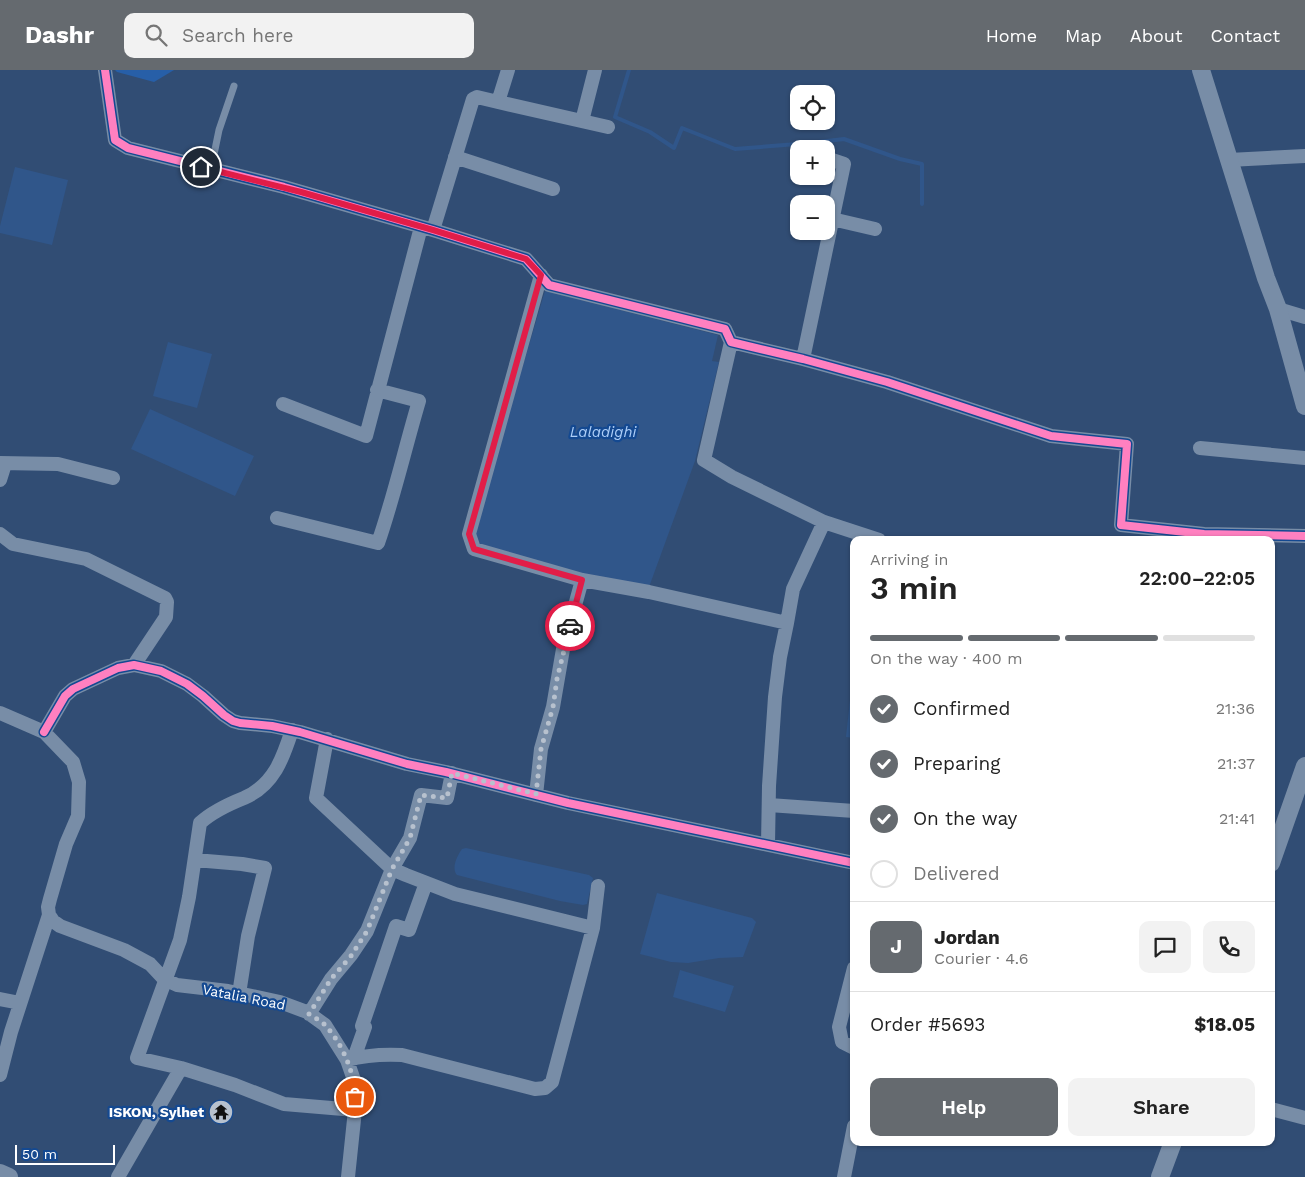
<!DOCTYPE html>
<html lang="en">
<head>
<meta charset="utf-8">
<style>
  :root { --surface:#fff; --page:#f2f2f2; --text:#222; --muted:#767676; --line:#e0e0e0; --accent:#656a6f }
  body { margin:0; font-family:"Work Sans",sans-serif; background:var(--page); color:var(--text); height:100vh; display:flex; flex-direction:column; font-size:19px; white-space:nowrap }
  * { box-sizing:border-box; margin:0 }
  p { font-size:16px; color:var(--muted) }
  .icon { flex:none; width:28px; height:28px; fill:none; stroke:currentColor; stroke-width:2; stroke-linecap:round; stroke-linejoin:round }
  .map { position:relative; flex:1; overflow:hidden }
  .side { position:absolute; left:850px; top:466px; width:425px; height:610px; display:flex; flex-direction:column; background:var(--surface); border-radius:10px; box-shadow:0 1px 4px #0004 }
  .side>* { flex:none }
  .controls { position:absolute; left:790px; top:15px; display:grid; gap:10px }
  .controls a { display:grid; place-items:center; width:45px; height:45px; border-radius:10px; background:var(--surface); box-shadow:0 1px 4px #0004; font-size:25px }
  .scale { position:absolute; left:15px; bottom:12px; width:100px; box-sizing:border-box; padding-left:5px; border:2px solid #fff; border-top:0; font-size:14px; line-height:18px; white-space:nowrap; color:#fff; -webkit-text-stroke:4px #144991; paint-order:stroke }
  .pin { position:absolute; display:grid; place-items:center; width:42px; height:42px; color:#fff; margin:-21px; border:2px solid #fff; border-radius:50%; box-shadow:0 1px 5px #0007 }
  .courier { position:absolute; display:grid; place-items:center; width:50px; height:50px; margin:-25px; border:4px solid #e11d48; border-radius:50%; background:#fff; color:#222; box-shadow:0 1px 6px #0007 }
  .headline em { font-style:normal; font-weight:600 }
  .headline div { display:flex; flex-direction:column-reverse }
  .headline { display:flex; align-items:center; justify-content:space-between; height:85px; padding:0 20px }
  h1 { font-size:32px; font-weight:600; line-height:38px }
  .bar { display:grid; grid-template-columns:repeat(4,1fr); gap:8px 5px; align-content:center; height:60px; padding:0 20px }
  .bar i { height:6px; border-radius:4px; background:var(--line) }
  .bar .current { background:var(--accent) }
  .bar p { grid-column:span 4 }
  .line { display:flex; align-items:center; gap:12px; padding:0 20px; border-top:1px solid var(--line) }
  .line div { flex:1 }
  .round { display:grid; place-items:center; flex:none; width:52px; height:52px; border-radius:10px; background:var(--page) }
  ol { padding:0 20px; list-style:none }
  li { display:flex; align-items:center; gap:15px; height:55px }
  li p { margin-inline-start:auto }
  li .icon { padding:5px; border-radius:50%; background:var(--accent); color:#fff; stroke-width:4 }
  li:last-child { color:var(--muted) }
  li i { width:28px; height:28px; border:2px solid var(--line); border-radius:50% }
  .cta { display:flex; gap:10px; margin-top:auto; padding:10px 20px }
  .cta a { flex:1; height:58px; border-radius:10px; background:var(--accent); color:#fff; font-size:20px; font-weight:600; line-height:58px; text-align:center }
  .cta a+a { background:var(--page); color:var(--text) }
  header { display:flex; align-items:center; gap:30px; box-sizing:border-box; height:70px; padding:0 25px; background:var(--accent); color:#fff }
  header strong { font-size:24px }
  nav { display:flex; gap:28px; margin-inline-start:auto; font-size:18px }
  .search { width:350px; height:45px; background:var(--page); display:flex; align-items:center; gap:12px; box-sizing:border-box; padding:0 18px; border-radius:10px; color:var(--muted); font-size:19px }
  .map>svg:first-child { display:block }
  .green { fill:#275fa8 }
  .water { fill:#30568a }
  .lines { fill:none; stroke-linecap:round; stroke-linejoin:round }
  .stream { stroke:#30568a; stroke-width:4 }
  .service { stroke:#788da7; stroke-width:7 }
  .minor { stroke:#788da7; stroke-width:14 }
  .tertiary { stroke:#788da7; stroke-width:18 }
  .cycleway-casing { stroke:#144991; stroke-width:11 }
  .cycleway { stroke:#ff80c0; stroke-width:8 }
  .done { stroke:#b7c1ce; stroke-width:5; stroke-dasharray:0 9 }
  .route { stroke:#e11d48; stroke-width:6 }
  .labels { text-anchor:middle; stroke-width:4.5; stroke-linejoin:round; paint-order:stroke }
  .street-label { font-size:14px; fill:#fff; stroke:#144991 }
  .poi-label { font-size:14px; font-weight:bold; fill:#fff; stroke:#144991; text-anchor:end }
  .water-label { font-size:15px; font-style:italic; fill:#adcef8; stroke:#144991 }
</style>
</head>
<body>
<header>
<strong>Dashr</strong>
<div class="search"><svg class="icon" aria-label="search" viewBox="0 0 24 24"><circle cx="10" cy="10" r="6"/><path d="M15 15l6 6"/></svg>Search here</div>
<nav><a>Home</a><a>Map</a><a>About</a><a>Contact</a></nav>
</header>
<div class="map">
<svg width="1305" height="1107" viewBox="0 0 1305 1107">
  <rect width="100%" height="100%" fill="#314d74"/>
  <path class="green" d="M115 0H174L154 12 117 2Z"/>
  <path class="water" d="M15 97 68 110 52 175 0 163V156Z
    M545 221 718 265 712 291 719 292 695 391 649 517 581 505 479 475 473 464Z
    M168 272 212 284 197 338 153 326Z
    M150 339 254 386 235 426 131 379Z
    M854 614V668L846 667 851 621Z
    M466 778 589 805 593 808 587 834 583 835 560 831 457 805C451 798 457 786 462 779Z
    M657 823 752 848 756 852 743 887 719 888 688 893 671 892 640 884Z
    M680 900 734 916 725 942 673 927Z"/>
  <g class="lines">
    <path class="stream" d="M629 0 615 47 650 62 674 78 682 58 735 79 810 73 844 69 900 89 922 94V134"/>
    <path class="service" d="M211 99 219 60 234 16"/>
    <path class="minor" d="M105 0 115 70 128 78 284 117 433 160 526 189 549 215 725 259 731 272 803 289 887 312 1051 366 1127 374 1121 455 1204 464 1305 466
      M498 32 608 57
      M582 51 595 0
      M455 87 553 119
      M1229 90 1305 86
      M832 149 875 159
      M433 160 473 29 477 27 498 32 508 0
      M541 205 469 464 474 479 582 510 649 522 787 553
      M1278 239 1305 247
      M731 272 704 390 732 407 824 452 879 470
      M803 289 844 94 826 88
      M283 334 366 366 421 157
      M1200 378 1305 388
      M0 393 58 394 113 408
      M0 410 5 394
      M277 448 378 473C394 427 405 378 419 331L377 320
      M0 464 13 474 86 489 165 528 167 532 166 547 134 595
      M0 643 44 662 73 692 79 712 78 746 66 774 50 829 48 837 49 845 11 962 0 1005
      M292 660C283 688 274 715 244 728 229 734 213 741 200 753L189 827 180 870 137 988 181 998 235 1015 284 1034 355 1040
      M44 662 65 626 73 619 118 598 134 595 161 601 187 614 203 626 224 645 233 651 240 653 272 656 300 662 407 694 446 702 568 733 854 793
      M327 669 316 728 392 799 406 805 455 824 593 858
      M536 725 541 679 553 637 563 579 582 510
      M769 735 854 741
      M768 774 769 716 775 627 780 587 787 553 793 519 824 452
      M195 790 242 794 265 798 248 866 239 924
      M49 845 53 851 60 856 124 880 150 894 164 909 177 915 228 921 280 932 307 942 325 955 347 990 355 1013V1040L348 1107
      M854 898 839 957 842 972 854 978
      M0 929 20 933
      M309 944 331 909 351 885 367 861 392 799 410 768 421 725 447 728 452 703
      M354 988 365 957 362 956 396 856 409 860 426 813
      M347 990C366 985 383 984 402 985L535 1019 545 1018 552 1012 593 858 598 816
      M1271 1039 1305 1048
      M118 1107 181 998
      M844 1107 854 1056"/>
    <path class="tertiary" d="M1201 0 1266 208 1278 239 1305 336
      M1271 793 1305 696
      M0 1103 9 1107
      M1160 1107 1173 1072"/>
    <g class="cycleway-casing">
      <path id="cycleway" d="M105 0 115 70 128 78 284 117 433 160 526 189 549 215 725 259 731 272 803 289 887 312 1051 366 1127 374 1121 455 1204 464 1305 466
        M44 662 65 626 73 619 118 598 134 595 161 601 187 614 203 626 224 645 233 651 240 653 272 656 300 662 407 694 446 702 568 733 854 793"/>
    </g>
    <use href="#cycleway" class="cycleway"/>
  </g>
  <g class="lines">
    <path class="done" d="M355 1027C355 1003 342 973 325 955 321 951 314 947 309 944L331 909 351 886 367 861 392 799 410 768 421 725 447 728 452 703 536 724 541 679 553 637 557 609 570 556"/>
    <path class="route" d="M201 97 301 122 433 160 526 189 541 205 469 464 474 479 582 510 570 556"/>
  </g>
  <defs>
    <g id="temple-disc" transform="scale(1.25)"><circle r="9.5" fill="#b7c1ce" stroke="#144991"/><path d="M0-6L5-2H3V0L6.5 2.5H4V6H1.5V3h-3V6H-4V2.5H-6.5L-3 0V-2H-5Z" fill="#111"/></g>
  </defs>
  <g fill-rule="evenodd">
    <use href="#temple-disc" x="221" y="1042"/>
  </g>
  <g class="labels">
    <g class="street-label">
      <text transform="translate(244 927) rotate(11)" y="5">Vatalia Road</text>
    </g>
    <g class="poi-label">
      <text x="204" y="1047">ISKON, Sylhet</text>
    </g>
    <g class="water-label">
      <text x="603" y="367">Laladighi</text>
    </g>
  </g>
</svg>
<div class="controls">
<a><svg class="icon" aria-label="locate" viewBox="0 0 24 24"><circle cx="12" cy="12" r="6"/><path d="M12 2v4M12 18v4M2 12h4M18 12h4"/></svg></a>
<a>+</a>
<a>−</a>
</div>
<div class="scale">50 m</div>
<div class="pin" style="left:355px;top:1027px;background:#ea580c"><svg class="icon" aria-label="bag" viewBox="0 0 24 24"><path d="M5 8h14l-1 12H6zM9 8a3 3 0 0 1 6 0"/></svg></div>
<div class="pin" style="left:201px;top:97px;background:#1f2937"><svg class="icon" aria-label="home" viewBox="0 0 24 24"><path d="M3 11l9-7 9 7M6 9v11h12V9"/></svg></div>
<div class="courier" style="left:570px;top:556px"><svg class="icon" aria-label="car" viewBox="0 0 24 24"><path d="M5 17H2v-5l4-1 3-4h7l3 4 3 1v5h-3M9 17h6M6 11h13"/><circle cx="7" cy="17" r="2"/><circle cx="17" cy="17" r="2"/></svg></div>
<section class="side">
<div class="headline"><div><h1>3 min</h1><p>Arriving in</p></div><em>22:00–22:05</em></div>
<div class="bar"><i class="current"></i><i class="current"></i><i class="current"></i><i></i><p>On the way · 400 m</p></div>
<ol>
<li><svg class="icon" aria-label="check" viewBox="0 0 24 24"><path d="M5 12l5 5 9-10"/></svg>Confirmed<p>21:36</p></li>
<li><svg class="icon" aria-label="check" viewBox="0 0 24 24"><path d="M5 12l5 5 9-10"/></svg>Preparing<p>21:37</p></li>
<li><svg class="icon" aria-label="check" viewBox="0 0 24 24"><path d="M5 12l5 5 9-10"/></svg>On the way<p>21:41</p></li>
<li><i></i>Delivered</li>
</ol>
<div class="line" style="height:90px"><b class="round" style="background:var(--accent);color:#fff">J</b><div><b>Jordan</b><p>Courier · 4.6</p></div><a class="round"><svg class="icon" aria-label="chat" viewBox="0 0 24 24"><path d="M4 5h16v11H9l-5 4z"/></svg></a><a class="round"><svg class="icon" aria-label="phone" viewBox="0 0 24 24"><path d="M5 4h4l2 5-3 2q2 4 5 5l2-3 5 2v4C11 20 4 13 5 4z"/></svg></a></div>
<div class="line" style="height:65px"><div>Order #5693</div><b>$18.05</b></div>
<div class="cta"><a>Help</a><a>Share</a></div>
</section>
</div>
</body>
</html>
